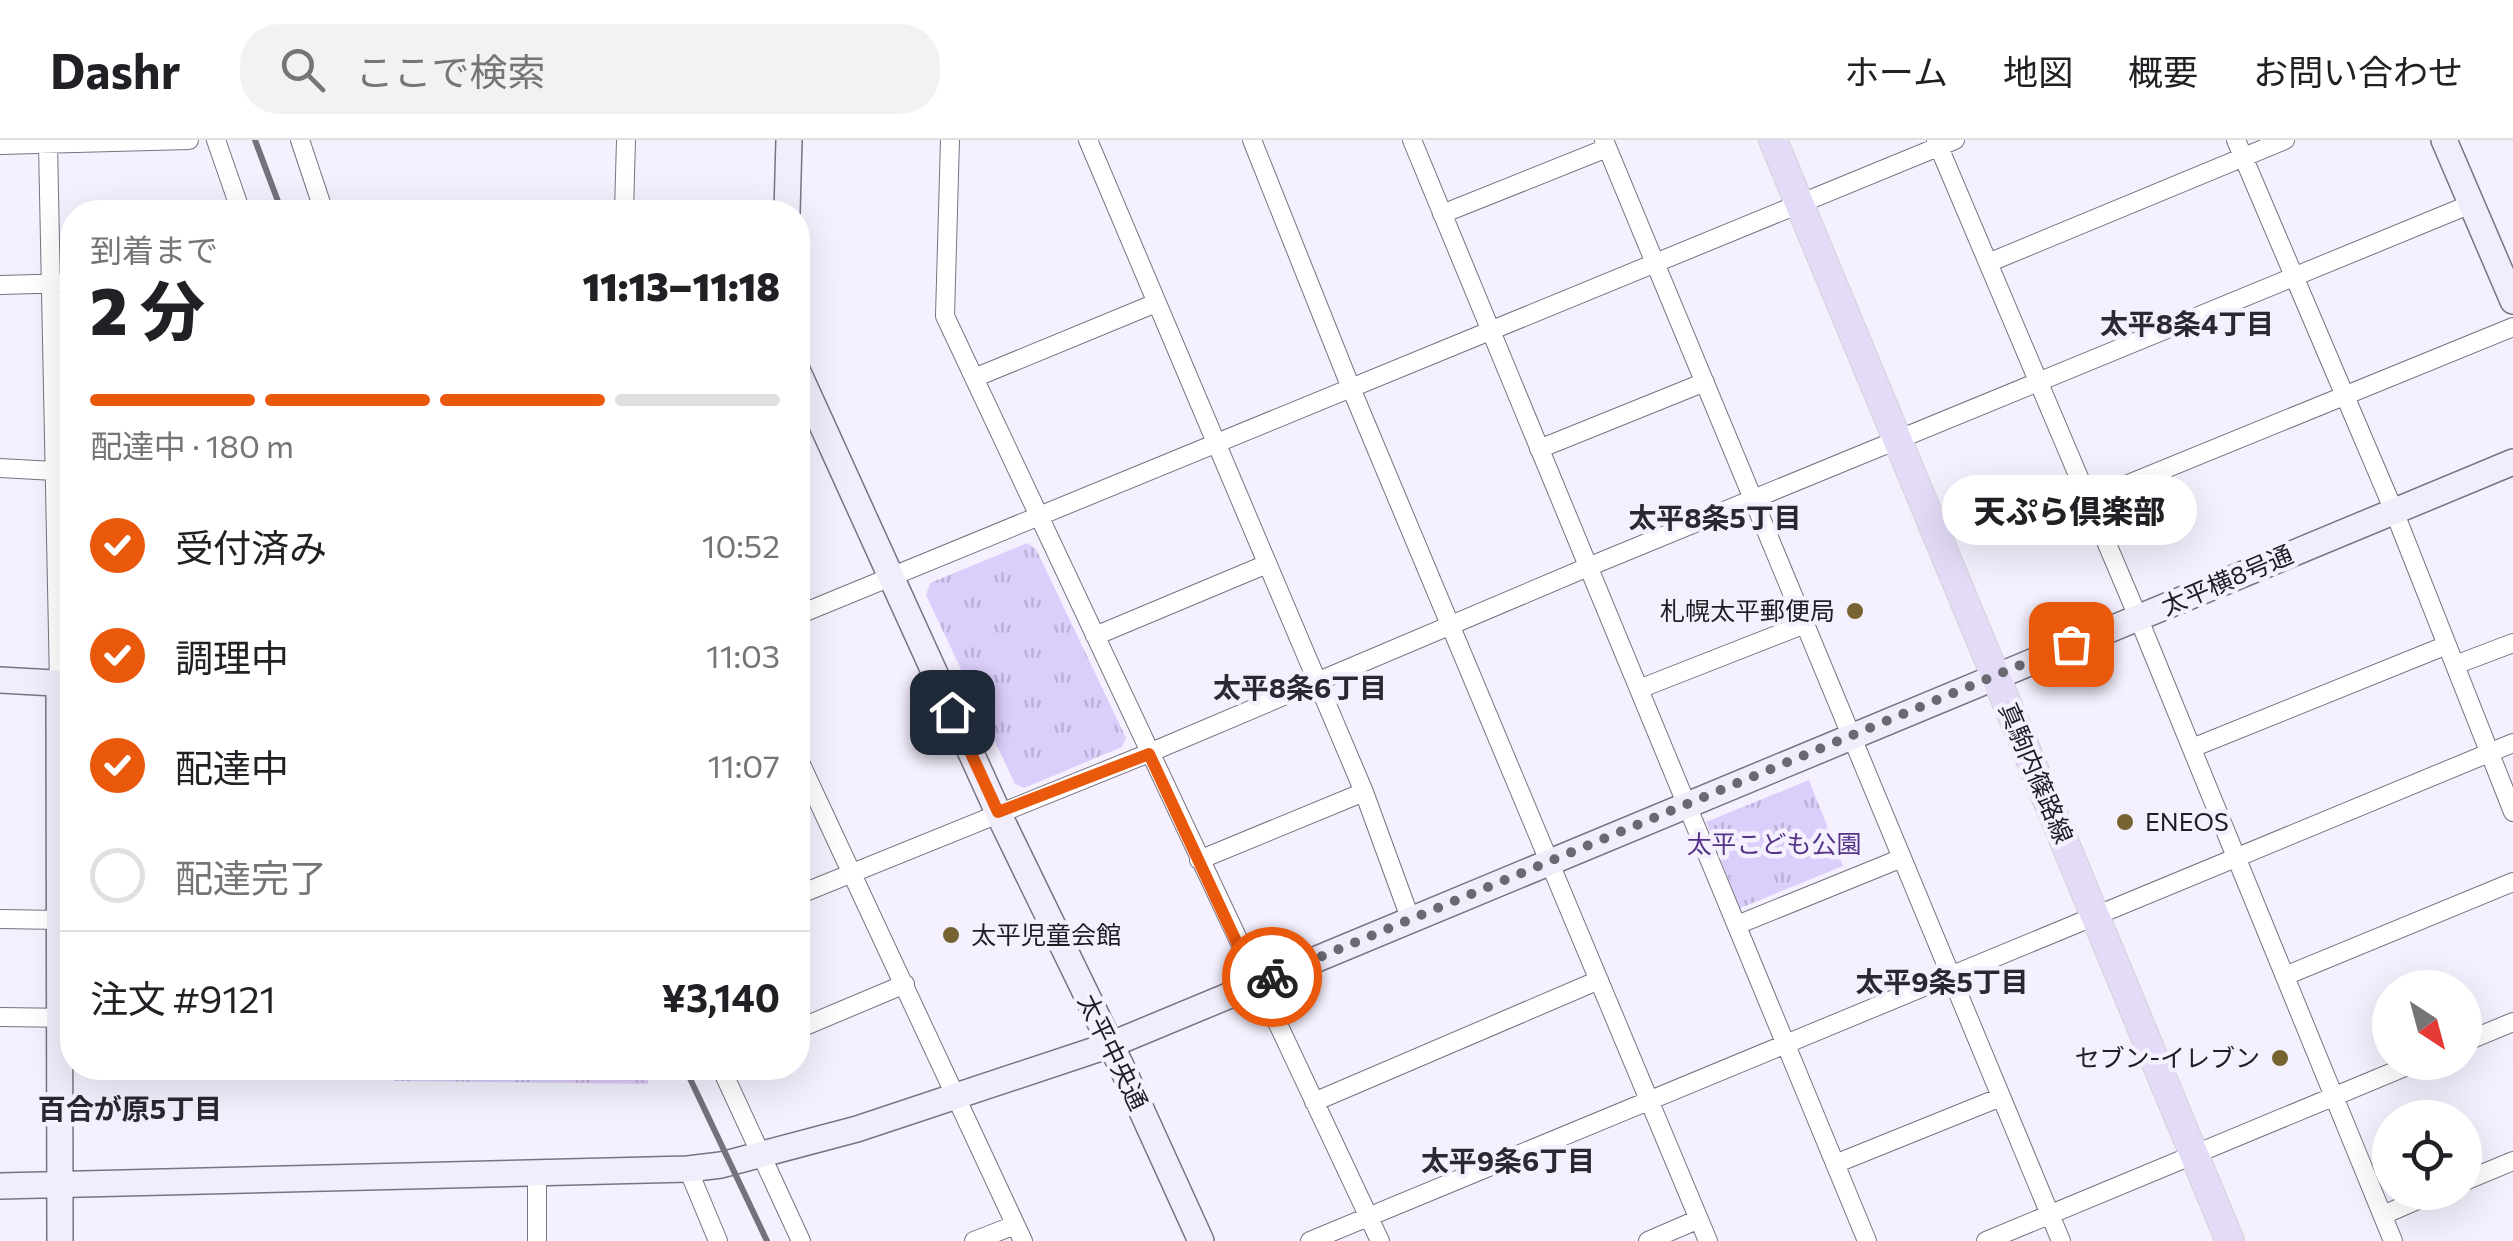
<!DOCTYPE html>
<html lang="ja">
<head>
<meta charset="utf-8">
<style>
  :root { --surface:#fff; --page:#f2f2f2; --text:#202124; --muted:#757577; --line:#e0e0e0; --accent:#ea580c }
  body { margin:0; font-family:Commissioner,"Noto Sans JP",sans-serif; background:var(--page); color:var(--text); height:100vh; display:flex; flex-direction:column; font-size:38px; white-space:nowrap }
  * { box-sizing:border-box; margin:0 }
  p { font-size:32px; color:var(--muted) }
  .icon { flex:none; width:55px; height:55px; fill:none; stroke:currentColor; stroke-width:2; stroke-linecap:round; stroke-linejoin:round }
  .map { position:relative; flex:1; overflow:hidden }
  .panel { position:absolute; left:60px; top:60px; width:750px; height:880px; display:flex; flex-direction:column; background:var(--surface); border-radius:40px; box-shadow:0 10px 40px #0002 }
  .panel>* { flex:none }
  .needle { width:65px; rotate:144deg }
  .controls { position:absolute; left:2372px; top:830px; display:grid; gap:20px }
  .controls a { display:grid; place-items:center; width:110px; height:110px; border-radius:50%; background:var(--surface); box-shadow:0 10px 40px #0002; font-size:50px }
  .pin { position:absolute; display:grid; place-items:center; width:85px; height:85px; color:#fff; margin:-42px; border-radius:20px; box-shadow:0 5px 15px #0006 }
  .courier { position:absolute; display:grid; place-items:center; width:100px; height:100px; margin:-50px; border:8px solid #ea580c; border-radius:50%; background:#fff; color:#222; box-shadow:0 2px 12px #0007 }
  .bubble { position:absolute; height:70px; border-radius:35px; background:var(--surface); box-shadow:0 10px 40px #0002; font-size:32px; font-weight:800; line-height:70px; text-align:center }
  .head em { font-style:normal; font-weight:800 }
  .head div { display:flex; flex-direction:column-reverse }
  .head { display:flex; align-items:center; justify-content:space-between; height:170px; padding:0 30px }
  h1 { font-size:65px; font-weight:800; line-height:75px }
  .bar { display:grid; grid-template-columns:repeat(4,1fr); gap:15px 10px; align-content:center; height:120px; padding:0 30px }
  .bar i { height:12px; border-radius:8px; background:var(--line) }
  .bar .selected { background:var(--accent) }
  .bar p { grid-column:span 4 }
  .line { display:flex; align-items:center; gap:25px; padding:0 30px; border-top:2px solid var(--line) }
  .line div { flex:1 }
  ol { padding:0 30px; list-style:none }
  li { display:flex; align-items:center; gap:30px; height:110px }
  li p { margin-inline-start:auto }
  li .icon { padding:10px; border-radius:50%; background:var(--accent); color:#fff; stroke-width:4 }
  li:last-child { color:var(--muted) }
  li i { width:55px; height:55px; border:5px solid var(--line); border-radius:50% }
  header { display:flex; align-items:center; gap:60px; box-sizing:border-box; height:140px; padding:0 50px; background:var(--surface); border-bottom:2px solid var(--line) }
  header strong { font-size:48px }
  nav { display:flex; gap:55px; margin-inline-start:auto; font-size:35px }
  .search { width:700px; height:90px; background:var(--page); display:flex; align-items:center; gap:25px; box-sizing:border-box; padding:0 35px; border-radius:40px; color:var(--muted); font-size:38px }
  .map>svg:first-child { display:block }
  .park { fill:url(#park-tufts) }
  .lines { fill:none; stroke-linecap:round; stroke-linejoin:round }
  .street-casing { stroke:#787382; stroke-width:20 }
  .secondary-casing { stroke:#787382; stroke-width:28 }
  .primary-casing { stroke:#d2d2d3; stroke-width:30 }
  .street { stroke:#fff; stroke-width:18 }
  .secondary { stroke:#f1edfb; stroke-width:25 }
  .primary { stroke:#e3dbf7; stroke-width:28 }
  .rail { stroke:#74727a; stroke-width:6 }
  .done { stroke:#6a6870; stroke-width:10; stroke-dasharray:0 18 }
  .route { stroke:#ea580c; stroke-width:12 }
  .poi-dot { fill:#766331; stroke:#f4f0fe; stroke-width:4 }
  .labels { text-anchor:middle; stroke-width:9; stroke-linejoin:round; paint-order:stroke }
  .street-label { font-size:25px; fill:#1f1e23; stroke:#f4f0fe }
  .poi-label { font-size:25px; fill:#1f1e23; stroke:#f4f0fe; text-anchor:end }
  .park-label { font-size:25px; fill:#553387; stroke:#f4f0fe }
  .neighbourhood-label { font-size:28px; font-weight:bold; fill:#2b2733; stroke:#f4f0fe }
</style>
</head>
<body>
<header>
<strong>Dashr</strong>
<div class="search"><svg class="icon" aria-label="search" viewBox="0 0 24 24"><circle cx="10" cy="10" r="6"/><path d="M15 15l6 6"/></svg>ここで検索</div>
<nav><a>ホーム</a><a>地図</a><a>概要</a><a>お問い合わせ</a></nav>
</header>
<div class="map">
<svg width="2513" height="1101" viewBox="0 0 2513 1101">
  <defs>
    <pattern id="park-tufts" width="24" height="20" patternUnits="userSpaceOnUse" patternTransform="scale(2.5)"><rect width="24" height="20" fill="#dccefa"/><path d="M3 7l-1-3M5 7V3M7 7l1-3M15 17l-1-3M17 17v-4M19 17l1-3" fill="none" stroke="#bcb0d6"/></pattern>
  </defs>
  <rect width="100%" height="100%" fill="#f4f0fe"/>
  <path class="park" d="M1027 403 1036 409 1126 598 1122 607 1024 648 1015 644 926 455 930 443Z
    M1809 640 1843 726 1740 768 1706 682Z
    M394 928H641L649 944 394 941Z"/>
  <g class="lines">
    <g class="street-casing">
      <path id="street" d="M216 0 241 72
        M300 0 324 72
        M950 0 945 176 1380 1101
        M1088 0 1364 652 1410 778
        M1252 0 1351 248 1708 1101
        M1412 0 1867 1101
        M1604 0 2061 1101
        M1936 0 2138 477 2393 1101
        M2236 0 2394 371 2513 672
        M48 4 59 543
        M0 5 189 0
        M624 72 626 0
        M1442 74 1607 8
        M1988 123 2285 0
        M0 145 72 143
        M974 238 1156 163
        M1539 309 1705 242
        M0 328 72 332
        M2089 360 2513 187
        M798 475 1955 0
        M1095 496 1267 424
        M2455 525 2513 503
        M1639 549 1805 484
        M2192 608 2447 505
        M798 618 1023 1101
        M1199 720 1364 652
        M798 755 1149 613 1588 427 2471 64
        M0 779 60 780
        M1737 785 1902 718
        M2285 836 2513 742
        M0 877 72 878
        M798 889 905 844
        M2465 902 2513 882
        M721 928 801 1101
        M1314 962 1599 840
        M1835 1024 2001 957
        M688 1029 718 1101
        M537 1035V1101
        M2465 1041 2513 1021
        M2383 1075 2436 1052
        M974 1101 1015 1085
        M1310 1101 2513 603
        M1648 1101 1699 1079
        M1986 1101 2417 922"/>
    </g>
    <g class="secondary-casing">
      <path id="secondary" d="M2444 0 2513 161
        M787 72 789 0
        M798 232 1002 681 1125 934 1201 1101
        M0 540 72 544
        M59 543 60 1101
        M0 1046 688 1029 721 1025 857 989 1110 905 2513 322"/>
    </g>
    <g class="primary-casing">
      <path id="primary" d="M1773 0 2230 1101"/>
    </g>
    <use href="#street" class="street"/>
    <use href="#secondary" class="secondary"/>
    <use href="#primary" class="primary"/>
    <path class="rail" d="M255 0 282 72
      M685 928 767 1101"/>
  </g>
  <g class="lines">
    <path class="done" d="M1272 837 2071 504"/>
    <path class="route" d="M952 572 998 672 1149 614 1256 844 1272 837"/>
  </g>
  <g class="poi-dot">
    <circle cx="1855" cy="471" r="10"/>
    <circle cx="2125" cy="682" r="10"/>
    <circle cx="951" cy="795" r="10"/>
    <circle cx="2280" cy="918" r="10"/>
  </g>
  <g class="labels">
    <g class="street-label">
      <text transform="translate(2227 440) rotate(-23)" y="9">太平横8号通</text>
      <text transform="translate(2036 633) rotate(67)" y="9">真駒内篠路線</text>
      <text transform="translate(1113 912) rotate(64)" y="9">太平中央通</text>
    </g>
    <g class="poi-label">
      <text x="1835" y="480">札幌太平郵便局</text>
      <text x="2145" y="691" text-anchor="start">ENEOS</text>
      <text x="971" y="804" text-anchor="start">太平児童会館</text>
      <text x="2260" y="927">セブン-イレブン</text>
    </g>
    <g class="park-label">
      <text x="1774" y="713">太平こども公園</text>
    </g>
    <g class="neighbourhood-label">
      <text x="2187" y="194">太平8条4丁目</text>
      <text x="1715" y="388">太平8条5丁目</text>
      <text x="1300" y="558">太平8条6丁目</text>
      <text x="1942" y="852">太平9条5丁目</text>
      <text x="130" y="979">百合が原5丁目</text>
      <text x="1508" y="1031">太平9条6丁目</text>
    </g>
  </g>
</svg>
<div class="controls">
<a><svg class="needle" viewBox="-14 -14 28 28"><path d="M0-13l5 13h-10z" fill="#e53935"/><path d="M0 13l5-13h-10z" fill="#757577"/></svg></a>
<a><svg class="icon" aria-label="locate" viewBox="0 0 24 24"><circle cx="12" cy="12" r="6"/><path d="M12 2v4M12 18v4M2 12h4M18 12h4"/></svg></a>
</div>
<div class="pin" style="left:2071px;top:504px;background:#ea580c"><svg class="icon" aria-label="bag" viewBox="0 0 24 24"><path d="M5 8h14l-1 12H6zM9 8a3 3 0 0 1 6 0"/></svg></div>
<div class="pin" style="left:952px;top:572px;background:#1f2937"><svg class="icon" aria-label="home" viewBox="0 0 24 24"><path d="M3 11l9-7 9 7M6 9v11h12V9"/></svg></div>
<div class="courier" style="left:1272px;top:837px"><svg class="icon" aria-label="bike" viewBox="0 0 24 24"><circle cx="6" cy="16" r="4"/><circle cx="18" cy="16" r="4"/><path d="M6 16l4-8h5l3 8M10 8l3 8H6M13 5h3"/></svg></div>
<div class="bubble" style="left:1942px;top:335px;width:255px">天ぷら倶楽部</div>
<section class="panel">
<div class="head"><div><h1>2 分</h1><p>到着まで</p></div><em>11:13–11:18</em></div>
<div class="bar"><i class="selected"></i><i class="selected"></i><i class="selected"></i><i></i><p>配達中 · 180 m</p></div>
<ol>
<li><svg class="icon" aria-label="check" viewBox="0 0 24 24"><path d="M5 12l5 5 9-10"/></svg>受付済み<p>10:52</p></li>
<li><svg class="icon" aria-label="check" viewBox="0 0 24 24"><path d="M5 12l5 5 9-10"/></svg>調理中<p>11:03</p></li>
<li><svg class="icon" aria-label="check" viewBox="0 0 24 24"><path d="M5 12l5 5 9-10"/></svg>配達中<p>11:07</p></li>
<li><i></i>配達完了</li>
</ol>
<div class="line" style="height:130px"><div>注文 #9121</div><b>¥3,140</b></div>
</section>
</div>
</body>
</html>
